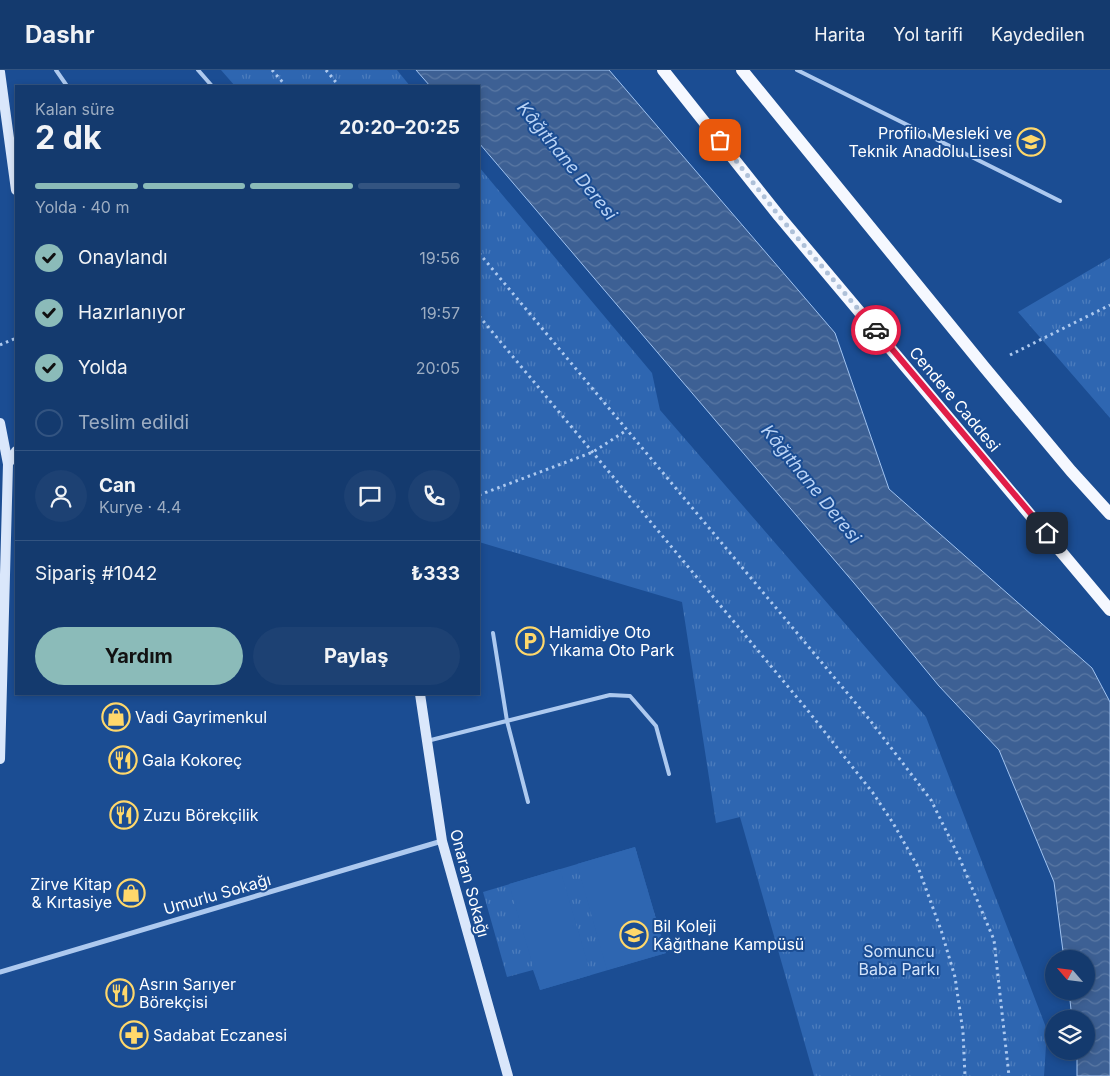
<!DOCTYPE html>
<html lang="tr">
<head>
<meta charset="utf-8">
<style>
  :root { --surface:#143a6e; --page:#1d4173; --text:#f1f3f6; --muted:#9dadc2; --line:#335481; --accent:#8bbbb9 }
  body { margin:0; font-family:Inter,sans-serif; background:var(--page); color:var(--text); height:100vh; display:flex; flex-direction:column; font-size:19px; white-space:nowrap }
  * { box-sizing:border-box; margin:0 }
  p { font-size:16px; color:var(--muted) }
  .icon { flex:none; width:28px; height:28px; fill:none; stroke:currentColor; stroke-width:2; stroke-linecap:round; stroke-linejoin:round }
  .map { position:relative; flex:1; overflow:hidden }
  .drawer { position:absolute; left:15px; top:15px; width:465px; height:610px; display:flex; flex-direction:column; background:var(--surface); border-radius:0px; box-shadow:0 2px 8px #0003,0 0 0 1px var(--line) }
  .drawer>* { flex:none }
  .needle { width:32px; rotate:298deg }
  .tools { position:absolute; left:1045px; top:880px; display:grid; gap:10px }
  .tools a { display:grid; place-items:center; width:50px; height:50px; border-radius:50%; background:var(--surface); box-shadow:0 2px 8px #0003,0 0 0 1px var(--line); font-size:25px }
  .pin { position:absolute; display:grid; place-items:center; width:42px; height:42px; color:#fff; margin:-21px; border-radius:10px; box-shadow:0 2px 8px #0006 }
  .courier { position:absolute; display:grid; place-items:center; width:50px; height:50px; margin:-25px; border:4px solid #e11d48; border-radius:50%; background:#fff; color:#222; box-shadow:0 1px 6px #0007 }
  .headline em { font-style:normal; font-weight:700 }
  .headline div { display:flex; flex-direction:column-reverse }
  .headline { display:flex; align-items:center; justify-content:space-between; height:85px; padding:0 20px }
  h1 { font-size:32px; font-weight:700; line-height:38px }
  .bar { display:grid; grid-template-columns:repeat(4,1fr); gap:8px 5px; align-content:center; height:60px; padding:0 20px }
  .bar i { height:6px; border-radius:4px; background:var(--line) }
  .bar .selected { background:var(--accent) }
  .bar p { grid-column:span 4 }
  .line { display:flex; align-items:center; gap:12px; padding:0 20px; border-top:1px solid var(--line) }
  .line div { flex:1 }
  .round { display:grid; place-items:center; flex:none; width:52px; height:52px; border-radius:26px; background:var(--page) }
  ol { padding:0 20px; list-style:none }
  li { display:flex; align-items:center; gap:15px; height:55px }
  li p { margin-inline-start:auto }
  li .icon { padding:5px; border-radius:50%; background:var(--accent); color:#111; stroke-width:4 }
  li:last-child { color:var(--muted) }
  li i { width:28px; height:28px; border:2px solid var(--line); border-radius:50% }
  .action { display:flex; gap:10px; margin-top:auto; padding:10px 20px }
  .action a { flex:1; height:58px; border-radius:30px; background:var(--accent); color:#111; font-size:20px; font-weight:700; line-height:58px; text-align:center }
  .action a+a { background:var(--page); color:var(--text) }
  header { display:flex; align-items:center; gap:30px; box-sizing:border-box; height:70px; padding:0 25px; background:var(--surface); border-bottom:1px solid var(--line) }
  header strong { font-size:24px }
  nav { display:flex; gap:28px; margin-inline-start:auto; font-size:18px }
  .map>svg:first-child { display:block }
  .grass { fill:url(#grass-tufts) }
  .garden { fill:#2e66b1 }
  .water { fill:url(#water-waves); stroke:#a0c3f1 }
  .lines { fill:none; stroke-linecap:round; stroke-linejoin:round }
  .path { stroke:#adc9ef; stroke-width:3; stroke-dasharray:2.5 4; stroke-linecap:butt }
  .lane { stroke:#adc9ef; stroke-width:4 }
  .street { stroke:#adc9ef; stroke-width:5 }
  .secondary { stroke:#dae7fb; stroke-width:10 }
  .primary { stroke:#f5f8ff; stroke-width:12 }
  .done { stroke:#afc1d9; stroke-width:5; stroke-dasharray:0 9 }
  .route { stroke:#e11d48; stroke-width:6 }
  .labels { text-anchor:middle; stroke-width:4; stroke-linejoin:round; paint-order:stroke }
  .poi-label { font-size:16px; fill:#fff; stroke:#1b4d93; text-anchor:start }
  .street-label { font-size:16px; fill:#fff; stroke:#1b4d93 }
  .park-label { font-size:16px; fill:#d3e4fb; stroke:#1b4d93 }
  .water-label { font-size:18px; font-style:italic; fill:#b9d3f6; stroke:#1b4d93 }
</style>
</head>
<body>
<header>
<strong>Dashr</strong>
<nav><a>Harita</a><a>Yol tarifi</a><a>Kaydedilen</a></nav>
</header>
<div class="map">
<svg width="1110" height="1006" viewBox="0 0 1110 1006">
  <defs>
    <pattern id="grass-tufts" width="24" height="20" patternUnits="userSpaceOnUse" patternTransform="scale(1.25)"><rect width="24" height="20" fill="#2e66b1"/><path d="M3 7l-1-3M5 7V3M7 7l1-3M15 17l-1-3M17 17v-4M19 17l1-3" fill="none" stroke="#4d7dbd"/></pattern>
    <pattern id="water-waves" width="16" height="10" patternUnits="userSpaceOnUse" patternTransform="scale(1.25)"><rect width="16" height="10" fill="#3d6094"/><path d="M0 5q4-4 8 0t8 0" fill="none" stroke="#5a78a4"/></pattern>
  </defs>
  <rect width="100%" height="100%" fill="#1b4d93"/>
  <path class="grass" d="M221 0H397L410 16H235Z
    M479 97 652 303 660 340 926 647 1047 960 1044 1006H814L740 747 716 753 682 532 479 472Z
    M1110 188V348L1018 242Z
    M635 777 666 883 540 920 533 900 507 907 483 822Z"/>
  <path class="garden" d="M635 777 666 883 607 900 577 794Z
    M560 799 591 905 540 920 509 814Z"/>
  <path class="water" d="M416 0H609L835 263 889 419 1092 598 1110 632V1006H1077V981H1086V949H1072L1069 921H1086V889H1064L1054 812 999 680 939 616 854 513 479 73V16H430Z"/>
  <g class="lines">
    <path class="path" d="M272 0 286 16
      M326 0 339 16
      M479 183 869 649 931 730 959 787 994 870 1009 1006
      M479 246 805 637 873 723 893 753 918 797 941 860 955 907 963 962 965 1006
      M0 275 16 268
      M1010 285 1110 235
      M479 425 593 382 627 360"/>
    <path class="lane" d="M56 0 67 16
      M198 0 212 16
      M797 0 1060 131
      M493 563 507 651 528 732
      M427 671 610 625 630 626 656 656 669 704"/>
    <path class="street" d="M0 902 442 771"/>
    <path class="secondary" d="M0 2 16 120
      M0 353 8 394 0 689
      M8 394 16 381
      M420 624 442 771 508 1006"/>
    <path class="primary" d="M663 0 779 146 1110 540
      M742 0 985 298 1071 401 1110 444"/>
  </g>
  <g class="lines">
    <path class="done" d="M720 70 779 146 876 260"/>
    <path class="route" d="M876 260 1047 463"/>
  </g>
  <defs>
    <g id="school-ring" transform="scale(1.4375)"><circle r="9.5" fill="#1b4d93" stroke="#ffd86b" stroke-width="1.5"/><path d="M0-5L7-2L0 1L-7-2ZM-4 1L0 2.5L4 1V4Q0 6-4 4Z" fill="#ffd86b"/></g>
    <g id="parking-ring" transform="scale(1.4375)"><circle r="9.5" fill="#1b4d93" stroke="#ffd86b" stroke-width="1.5"/><path d="M-3.5-5.5H1a3.5 3.5 0 0 1 0 7H-1V5.5H-3.5ZM-1-3.4V-.6H.8a1.4 1.4 0 0 0 0-2.8Z" fill="#ffd86b"/></g>
    <g id="shop-ring" transform="scale(1.4375)"><circle r="9.5" fill="#1b4d93" stroke="#ffd86b" stroke-width="1.5"/><path d="M-5-2.5h2.3a2.7 3.5 0 0 1 5.4 0H5L5.5 6h-11ZM-1.5-2.5h3a1.5 2.3 0 0 0-3 0Z" fill="#ffd86b"/></g>
    <g id="restaurant-ring" transform="scale(1.4375)"><circle r="9.5" fill="#1b4d93" stroke="#ffd86b" stroke-width="1.5"/><path d="M-5-6h1v4h1v-4h1v4h1v-4h1v5L-1.5 .5V6h-2V.5L-5-1ZM5-6V6H3V1.5H1.5Q1.5-4 5-6Z" fill="#ffd86b"/></g>
    <g id="pharmacy-ring" transform="scale(1.4375)"><circle r="9.5" fill="#1b4d93" stroke="#ffd86b" stroke-width="1.5"/><path d="M-2-6h4v4h4v4h-4v4h-4v-4h-4v-4h4Z" fill="#ffd86b"/></g>
  </defs>
  <g fill-rule="evenodd">
    <use href="#school-ring" x="1031" y="72"/>
    <use href="#parking-ring" x="530" y="571"/>
    <use href="#shop-ring" x="116" y="647"/>
    <use href="#restaurant-ring" x="123" y="690"/>
    <use href="#restaurant-ring" x="124" y="745"/>
    <use href="#shop-ring" x="131" y="823"/>
    <use href="#school-ring" x="634" y="865"/>
    <use href="#restaurant-ring" x="120" y="923"/>
    <use href="#pharmacy-ring" x="134" y="965"/>
  </g>
  <g class="labels">
    <g class="poi-label">
      <text x="1012" y="69" text-anchor="end">Profilo Mesleki ve<tspan x="1012" dy="18">Teknik Anadolu Lisesi</tspan></text>
      <text x="549" y="568">Hamidiye Oto<tspan x="549" dy="18">Yıkama Oto Park</tspan></text>
      <text x="135" y="653">Vadi Gayrimenkul</text>
      <text x="142" y="696">Gala Kokoreç</text>
      <text x="143" y="751">Zuzu Börekçilik</text>
      <text x="112" y="820" text-anchor="end">Zirve Kitap<tspan x="112" dy="18">&amp; Kırtasiye</tspan></text>
      <text x="653" y="862">Bil Koleji<tspan x="653" dy="18">Kâğıthane Kampüsü</tspan></text>
      <text x="139" y="920">Asrın Sarıyer<tspan x="139" dy="18">Börekçisi</tspan></text>
      <text x="153" y="971">Sadabat Eczanesi</text>
    </g>
    <g class="street-label">
      <text transform="translate(955 329) rotate(50)" y="6">Cendere Caddesi</text>
      <text transform="translate(470 813) rotate(75)" y="6">Onaran Sokağı</text>
      <text transform="translate(217 824) rotate(-16)" y="6">Umurlu Sokağı</text>
    </g>
    <g class="park-label">
      <text x="899" y="887">Somuncu<tspan x="899" dy="18">Baba Parkı</tspan></text>
    </g>
    <g class="water-label">
      <text transform="translate(567 91) rotate(51)" y="6">Kâğıthane Deresi</text>
      <text transform="translate(811 414) rotate(51)" y="6">Kâğıthane Deresi</text>
    </g>
  </g>
</svg>
<div class="tools">
<a><svg class="needle" viewBox="-14 -14 28 28"><path d="M0-13l5 13h-10z" fill="#e53935"/><path d="M0 13l5-13h-10z" fill="#9dadc2"/></svg></a>
<a><svg class="icon" aria-label="layers" viewBox="0 0 24 24"><path d="M12 4l9 5-9 5-9-5zM3 14l9 5 9-5"/></svg></a>
</div>
<div class="pin" style="left:720px;top:70px;background:#ea580c"><svg class="icon" aria-label="bag" viewBox="0 0 24 24"><path d="M5 8h14l-1 12H6zM9 8a3 3 0 0 1 6 0"/></svg></div>
<div class="pin" style="left:1047px;top:463px;background:#1f2937"><svg class="icon" aria-label="home" viewBox="0 0 24 24"><path d="M3 11l9-7 9 7M6 9v11h12V9"/></svg></div>
<div class="courier" style="left:876px;top:260px"><svg class="icon" aria-label="car" viewBox="0 0 24 24"><path d="M5 17H2v-5l4-1 3-4h7l3 4 3 1v5h-3M9 17h6M6 11h13"/><circle cx="7" cy="17" r="2"/><circle cx="17" cy="17" r="2"/></svg></div>
<section class="drawer">
<div class="headline"><div><h1>2 dk</h1><p>Kalan süre</p></div><em>20:20–20:25</em></div>
<div class="bar"><i class="selected"></i><i class="selected"></i><i class="selected"></i><i></i><p>Yolda · 40 m</p></div>
<ol>
<li><svg class="icon" aria-label="check" viewBox="0 0 24 24"><path d="M5 12l5 5 9-10"/></svg>Onaylandı<p>19:56</p></li>
<li><svg class="icon" aria-label="check" viewBox="0 0 24 24"><path d="M5 12l5 5 9-10"/></svg>Hazırlanıyor<p>19:57</p></li>
<li><svg class="icon" aria-label="check" viewBox="0 0 24 24"><path d="M5 12l5 5 9-10"/></svg>Yolda<p>20:05</p></li>
<li><i></i>Teslim edildi</li>
</ol>
<div class="line" style="height:90px"><a class="round"><svg class="icon" aria-label="person" viewBox="0 0 24 24"><circle cx="12" cy="8" r="4"/><path d="M4 21q1-7 8-7t8 7"/></svg></a><div><b>Can</b><p>Kurye · 4.4</p></div><a class="round"><svg class="icon" aria-label="chat" viewBox="0 0 24 24"><path d="M4 5h16v11H9l-5 4z"/></svg></a><a class="round"><svg class="icon" aria-label="phone" viewBox="0 0 24 24"><path d="M5 4h4l2 5-3 2q2 4 5 5l2-3 5 2v4C11 20 4 13 5 4z"/></svg></a></div>
<div class="line" style="height:65px"><div>Sipariş #1042</div><b>₺333</b></div>
<div class="action"><a>Yardım</a><a>Paylaş</a></div>
</section>
</div>
</body>
</html>
